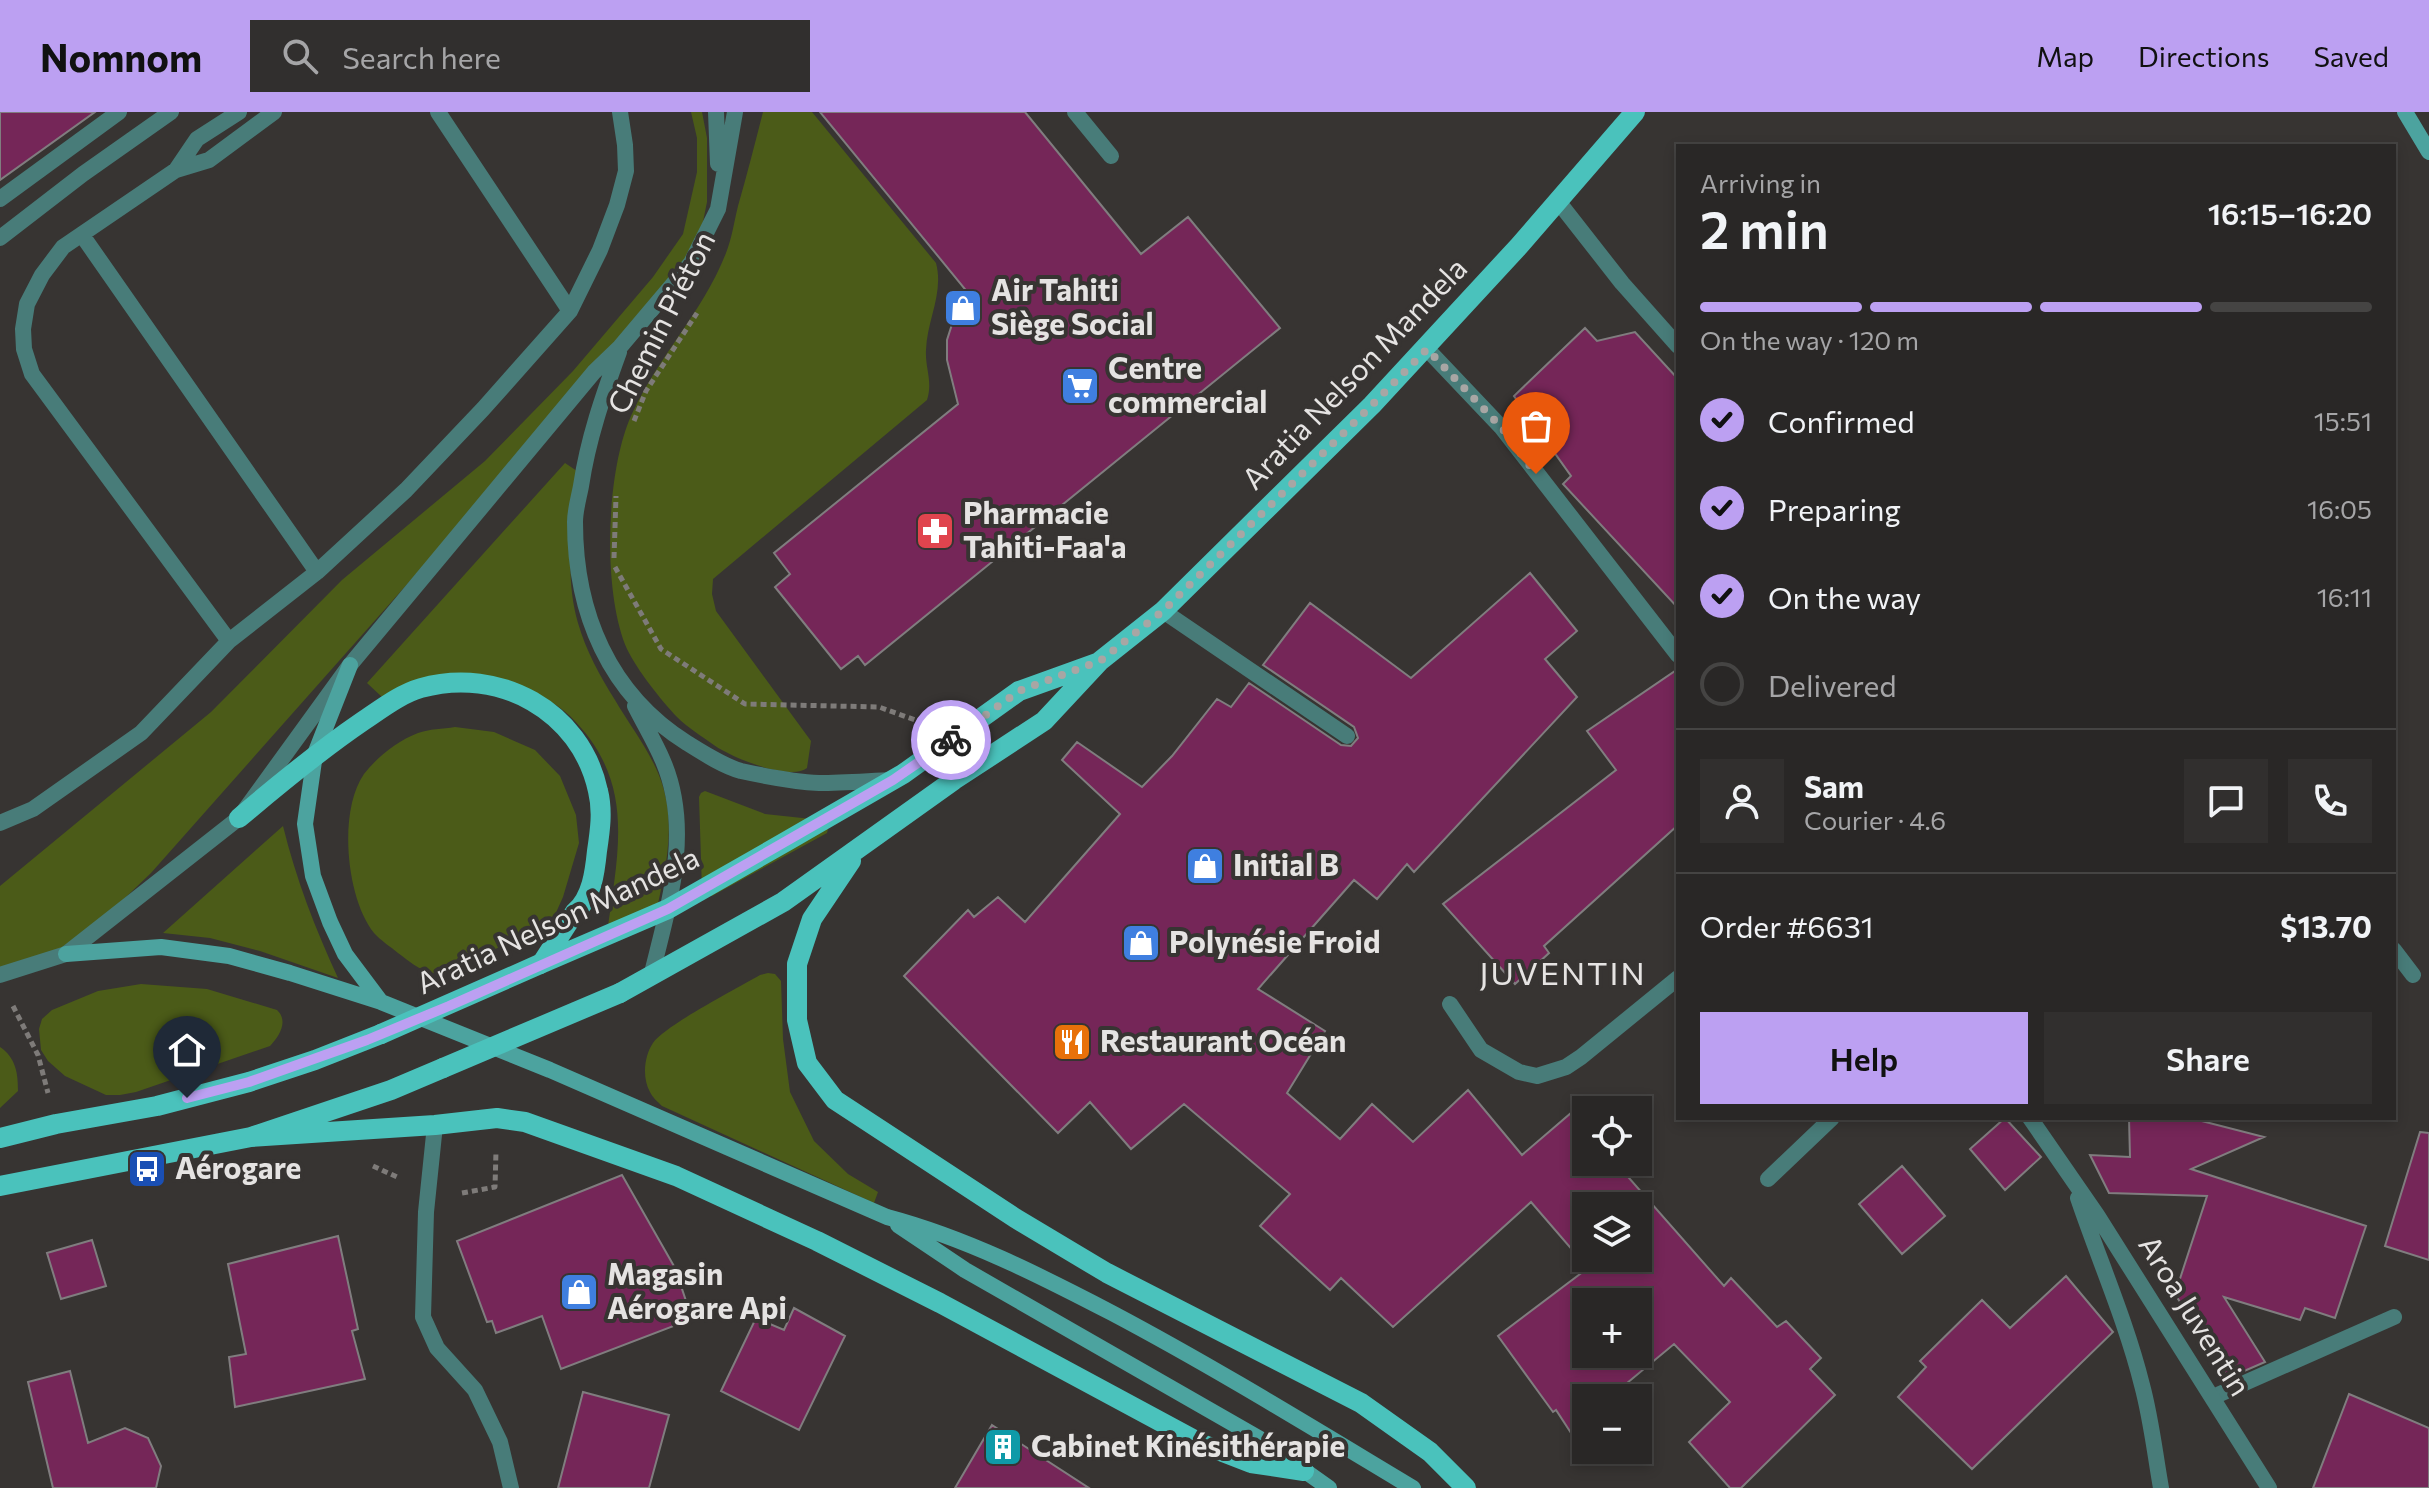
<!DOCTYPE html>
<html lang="en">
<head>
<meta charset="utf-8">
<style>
  :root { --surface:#292726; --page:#312f2e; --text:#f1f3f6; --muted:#a5a5a7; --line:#454443; --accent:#bca0f2 }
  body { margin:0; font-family:Commissioner,sans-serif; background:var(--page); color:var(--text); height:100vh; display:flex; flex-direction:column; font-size:30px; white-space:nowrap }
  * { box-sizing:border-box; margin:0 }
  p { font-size:26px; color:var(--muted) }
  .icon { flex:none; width:44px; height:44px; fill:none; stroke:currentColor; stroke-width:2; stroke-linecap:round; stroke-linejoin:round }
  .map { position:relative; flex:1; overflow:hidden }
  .sheet { position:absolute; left:1676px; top:32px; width:720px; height:976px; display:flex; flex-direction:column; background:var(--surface); border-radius:0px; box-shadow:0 4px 12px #0003,0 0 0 2px var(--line) }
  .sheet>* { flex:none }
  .tools { position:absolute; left:1572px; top:984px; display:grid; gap:16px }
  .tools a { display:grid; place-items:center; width:80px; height:80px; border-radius:0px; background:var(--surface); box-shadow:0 4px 12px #0003,0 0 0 2px var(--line); font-size:40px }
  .pin { position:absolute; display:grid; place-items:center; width:68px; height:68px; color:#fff; margin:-82px -34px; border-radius:50% 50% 50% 0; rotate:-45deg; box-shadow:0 0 8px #0007 }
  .pin .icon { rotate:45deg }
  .courier { position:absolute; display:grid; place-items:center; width:80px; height:80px; margin:-40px; border:6px solid #bca0f2; border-radius:50%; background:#fff; color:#222; box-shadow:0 2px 10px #0007 }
  .overview em { font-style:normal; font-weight:600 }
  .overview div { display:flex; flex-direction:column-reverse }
  .overview { display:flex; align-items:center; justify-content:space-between; height:136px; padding:0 24px }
  h1 { font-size:52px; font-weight:600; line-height:60px }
  .bar { display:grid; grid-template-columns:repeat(4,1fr); gap:12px 8px; align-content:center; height:96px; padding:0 24px }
  .bar i { height:10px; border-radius:6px; background:var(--line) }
  .bar .active { background:var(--accent) }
  .bar p { grid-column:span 4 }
  .line { display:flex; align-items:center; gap:20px; padding:0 24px; border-top:2px solid var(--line) }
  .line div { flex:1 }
  .round { display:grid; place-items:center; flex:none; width:84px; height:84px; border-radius:0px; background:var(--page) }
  ol { padding:0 24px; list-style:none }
  li { display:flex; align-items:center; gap:24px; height:88px }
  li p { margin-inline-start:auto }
  li .icon { padding:8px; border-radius:50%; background:var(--accent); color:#111; stroke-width:4 }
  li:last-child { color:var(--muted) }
  li i { width:44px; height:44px; border:4px solid var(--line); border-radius:50% }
  .cta { display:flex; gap:16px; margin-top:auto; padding:16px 24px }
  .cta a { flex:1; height:92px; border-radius:0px; background:var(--accent); color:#111; font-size:32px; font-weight:600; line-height:92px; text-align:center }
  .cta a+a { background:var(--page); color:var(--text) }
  header { display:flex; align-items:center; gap:48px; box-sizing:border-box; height:112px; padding:0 40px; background:var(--accent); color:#111 }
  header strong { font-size:38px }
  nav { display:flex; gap:44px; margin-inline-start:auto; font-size:28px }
  .search { width:560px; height:72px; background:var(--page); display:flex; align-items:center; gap:20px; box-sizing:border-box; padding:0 28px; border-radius:0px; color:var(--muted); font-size:30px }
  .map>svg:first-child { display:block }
  .green { fill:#4b5b18 }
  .building { fill:#752658; stroke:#807d7f; stroke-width:2; fill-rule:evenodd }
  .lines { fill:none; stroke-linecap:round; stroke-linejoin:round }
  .path { stroke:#7e7b79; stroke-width:5; stroke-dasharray:6 4; stroke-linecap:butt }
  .lane { stroke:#487c79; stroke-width:16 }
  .street { stroke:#487c79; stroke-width:16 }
  .secondary { stroke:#4ca39f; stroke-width:16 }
  .primary { stroke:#4ac2bc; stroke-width:20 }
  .primary-bridge { stroke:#4ac2bc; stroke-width:20 }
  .done { stroke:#a8a6a4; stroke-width:8; stroke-dasharray:0 14.4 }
  .route { stroke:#bca0f2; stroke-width:10 }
  .labels { text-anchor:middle; stroke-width:8; stroke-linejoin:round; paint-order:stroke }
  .poi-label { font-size:30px; font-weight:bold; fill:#e5e3e2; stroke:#373432; text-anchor:start }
  .street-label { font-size:30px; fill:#e5e3e2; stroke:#373432 }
  .neighbourhood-label { font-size:32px; letter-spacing:2px; fill:#e5e3e2; stroke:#373432 }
</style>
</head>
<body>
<header>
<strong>Nomnom</strong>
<div class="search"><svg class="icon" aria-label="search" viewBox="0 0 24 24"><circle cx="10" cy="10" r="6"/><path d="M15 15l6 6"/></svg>Search here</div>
<nav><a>Map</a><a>Directions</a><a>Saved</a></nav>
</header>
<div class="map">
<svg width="2429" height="1376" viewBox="0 0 2429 1376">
  <rect width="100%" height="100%" fill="#373432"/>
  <path class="green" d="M691 0H702L707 26V90L699 129 668 178 151 761 105 805 58 838 0 866V774L211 600 342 468 485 349 573 259 653 165 683 122 697 60V26Z
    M763 0H812L936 151C944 181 927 208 926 238 925 257 933 269 927 288L713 467 712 482 716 499 811 629 807 656C790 670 727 644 711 631 700 623 687 615 677 605 661 588 637 558 627 537 602 480 606 360 631 304 657 246 703 200 726 141 732 126 734 110 738 94 747 63 755 31 763 0Z
    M565 351 580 361C572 409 564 463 578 511 586 539 600 564 615 588 632 617 655 645 664 678 676 722 663 767 654 810L607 822C618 738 637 670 570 604 555 590 531 577 510 576 496 576 482 578 468 579 439 581 411 583 382 585L367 571Z
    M455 615 494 620 535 638 560 664 576 703 579 731 563 785 554 805 541 816 441 862C422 861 413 852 398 841 391 835 380 828 374 821 346 786 338 699 364 662 377 645 399 628 418 621 429 617 443 617 455 615Z
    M705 679 765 702 830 709 827 721 712 784 706 783 702 778 699 685 701 681Z
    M283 714C296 767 315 816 338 866L260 839 210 826 163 821Z
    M768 861 775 862 781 869 783 927 790 980 814 1029 848 1062 878 1080 874 1091 662 994C658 990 652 985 650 980 642 966 644 944 653 931 664 914 738 876 760 863Z
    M141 872 207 877 277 898C289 909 279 925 270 934L136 980 120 983H106L65 964 48 949 41 938 39 917 42 907 52 898 98 879Z
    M0 935C16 946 18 961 18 979L0 996Z"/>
  <path class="building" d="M0 0H95L0 68Z
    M820 0H1025L1141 142 1188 105 1280 216 865 553 858 544 841 557 775 475 790 462 774 441 958 292 947 248V228L955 203 969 182Z
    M1585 216 1597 229 1635 220 1678 267V496L1563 372 1571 364 1514 284Z
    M1530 461 1577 519 1545 547 1577 585 1414 760 1407 752 1377 787 1354 768 1258 877 1325 919 1287 981 1340 1027 1372 992 1413 1030 1468 978 1522 1043 1571 1001 1586 1017V1050H1615L1724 1174 1731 1166 1777 1215 1786 1209 1821 1246 1810 1257 1835 1283 1741 1376H1730L1689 1330 1730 1290 1674 1232 1609 1286H1586V1344L1556 1298 1553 1300 1498 1224 1588 1156 1531 1090 1393 1215 1341 1166 1330 1178 1260 1114 1290 1082 1184 992 1131 1037 1090 990 1058 1021 904 864 968 798 974 805 998 785 1025 810 1120 702 1062 648 1077 630 1142 675 1172 644 1217 587 1231 595 1249 571 1341 633 1351 634 1358 626 1354 615 1263 553 1310 491 1411 566ZM1586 1094H1638V1146H1586ZM1586 1190H1638V1242H1586Z
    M1678 557V713L1544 834 1549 841 1515 872 1443 792 1616 658 1587 619Z
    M2005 1006 2041 1045 2005 1078 1970 1037Z
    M2129 1006H2190L2264 1025 2191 1057 2366 1114 2335 1206 2305 1196 2300 1208 2224 1185 2265 1250 2228 1266 2175 1182 2207 1084 2109 1081 2090 1043 2130 1045Z
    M2420 1020 2429 1021V1148L2385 1134Z
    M1902 1054 1945 1104 1902 1142 1859 1092Z
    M622 1063 675 1156 692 1207 561 1257 542 1204 496 1221 492 1209 487 1210 457 1129Z
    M338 1124 358 1217 352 1219 365 1267 235 1295 229 1245 246 1242 228 1152Z
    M92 1128 106 1174 61 1187 47 1141Z
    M2066 1164 2113 1220 1972 1357 1898 1285 1926 1255 1920 1249 1982 1188 2010 1216Z
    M794 1196 845 1224 799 1318 721 1279 756 1206 784 1218Z
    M70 1259 88 1331 125 1316 148 1326 161 1354 156 1376H53L28 1270Z
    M583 1280 669 1303 649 1376H558Z
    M2349 1282 2429 1316V1376H2313Z
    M992 1313 1089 1376H955Z"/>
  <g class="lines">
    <path class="path" d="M634 309 646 279 697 201
      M614 446 616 384
      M615 455 661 537 745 592 879 595 918 609
      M13 894 38 943 48 981
      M373 1054 397 1065
      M462 1081 495 1075 496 1039"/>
    <path class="lane" d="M438 0 570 199
      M716 0 718 52
      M1075 0 1111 44
      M176 58 197 27 239 0
      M0 87 119 0
      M1557 88 1622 171 1678 234
      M82 123 317 460
      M0 126 83 62 171 0
      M619 240C603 284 588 327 581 374 579 385 575 398 575 410 575 501 609 582 687 631 703 641 723 654 741 659 764 664 796 670 819 671 843 671 868 669 892 668
      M1163 499 1347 624
      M229 529 32 262 24 237 23 217 27 192 42 163 63 135 176 58 209 48 274 0
      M635 594C644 612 655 630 663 649 693 719 668 795 651 865
      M0 711 33 697 141 621 229 529 317 460 406 378 483 297 570 199 600 138 617 93 626 59 625 33 620 0
      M0 863 66 842 239 706 350 553 594 260 620 235 691 151 718 97 735 0
      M2213 1285 2394 1205"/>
    <path class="street" d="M1427 237 1502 316 1678 543
      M2394 838 2413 863
      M1450 892 1481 938 1519 960 1537 964 1566 955 1581 945 1678 866
      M2030 1006 2097 1103 2269 1376
      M435 1013 426 1100 423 1205 437 1236 475 1278 500 1330 511 1376
      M1768 1067 1832 1006
      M2078 1086C2099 1148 2126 1209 2142 1273 2151 1306 2155 1342 2161 1376"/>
    <path class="secondary" d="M2405 0 2429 40
      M350 553 315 642 305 712 313 764 330 810 345 842 381 890
      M66 842 161 835 229 844 290 861 381 890 550 958 887 1105C966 1126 1039 1163 1112 1201 1214 1255 1313 1316 1413 1376
      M898 1113 965 1158 1260 1327 1329 1376"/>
    <path class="primary" d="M239 706C279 672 319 639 363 609 381 597 400 582 421 576 499 554 581 599 598 679 603 699 600 719 597 739 595 759 592 786 575 800L542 851
      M851 749 812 807 797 852V908L807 951 835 988 1015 1106 1107 1161 1361 1291 1430 1340 1466 1376
      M540 852 668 797 787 729 903 662 1019 579 1097 551
      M620 881 783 790 954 668 1044 609 1100 549 1163 499 1372 293 1519 134 1635 0
      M251 1025 435 1013 497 1006 525 1010 676 1064 817 1129 940 1191 1202 1332 1251 1351 1304 1359
      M0 1026 56 1012 157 994 249 970 315 948 381 922
      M0 1074 251 1025 391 978 443 956"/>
    <path class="primary-bridge" d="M381 922 540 852
      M443 956 620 881"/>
  </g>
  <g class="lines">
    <path class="done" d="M951 628 1019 579 1100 549 1163 499 1372 293 1427 237 1502 316 1536 362"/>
    <path class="route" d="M187 986 249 970 367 928 449 894 668 797 893 668 951 628"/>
  </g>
  <defs>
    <g id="shop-square" transform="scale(2)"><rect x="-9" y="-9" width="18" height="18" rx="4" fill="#3f7fe0" stroke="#373432"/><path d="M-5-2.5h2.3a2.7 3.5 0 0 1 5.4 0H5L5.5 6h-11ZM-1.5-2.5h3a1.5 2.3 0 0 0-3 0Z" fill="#fff"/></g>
    <g id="supermarket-square" transform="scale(2)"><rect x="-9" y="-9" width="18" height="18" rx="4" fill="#3f7fe0" stroke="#373432"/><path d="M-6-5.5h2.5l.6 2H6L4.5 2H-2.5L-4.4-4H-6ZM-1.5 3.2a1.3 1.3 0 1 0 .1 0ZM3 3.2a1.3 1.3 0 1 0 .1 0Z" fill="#fff"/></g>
    <g id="pharmacy-square" transform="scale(2)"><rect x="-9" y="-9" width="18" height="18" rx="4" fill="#e0444e" stroke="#373432"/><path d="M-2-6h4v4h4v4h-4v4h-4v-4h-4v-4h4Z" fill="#fff"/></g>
    <g id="restaurant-square" transform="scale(2)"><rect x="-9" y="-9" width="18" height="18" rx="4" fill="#e8710a" stroke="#373432"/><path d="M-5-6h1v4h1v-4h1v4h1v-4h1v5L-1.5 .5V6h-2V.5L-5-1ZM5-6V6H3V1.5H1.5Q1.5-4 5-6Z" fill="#fff"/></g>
    <g id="bus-square" transform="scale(2)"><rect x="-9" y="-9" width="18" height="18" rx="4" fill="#1a4fb4" stroke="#373432"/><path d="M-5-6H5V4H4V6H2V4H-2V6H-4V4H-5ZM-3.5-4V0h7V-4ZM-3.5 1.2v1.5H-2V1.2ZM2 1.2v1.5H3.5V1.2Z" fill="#fff"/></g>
    <g id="building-square" transform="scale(2)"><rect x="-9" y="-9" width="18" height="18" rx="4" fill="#0f9aa8" stroke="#373432"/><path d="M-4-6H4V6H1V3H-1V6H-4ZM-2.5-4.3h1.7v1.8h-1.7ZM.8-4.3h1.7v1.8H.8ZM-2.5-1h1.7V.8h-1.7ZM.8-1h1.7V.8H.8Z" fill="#fff"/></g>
  </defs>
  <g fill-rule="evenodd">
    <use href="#shop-square" x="963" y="196"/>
    <use href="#supermarket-square" x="1080" y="274"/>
    <use href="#pharmacy-square" x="935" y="419"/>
    <use href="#shop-square" x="1205" y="754"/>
    <use href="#shop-square" x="1141" y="831"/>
    <use href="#restaurant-square" x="1072" y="930"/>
    <use href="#bus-square" x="147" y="1057"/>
    <use href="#shop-square" x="579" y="1180"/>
    <use href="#building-square" x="1003" y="1335"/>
  </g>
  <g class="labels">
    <g class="poi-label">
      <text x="991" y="189">Air Tahiti<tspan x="991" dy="34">Siège Social</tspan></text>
      <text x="1108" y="267">Centre<tspan x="1108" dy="34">commercial</tspan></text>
      <text x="963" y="412">Pharmacie<tspan x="963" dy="34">Tahiti-Faa'a</tspan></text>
      <text x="1233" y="764">Initial B</text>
      <text x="1169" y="841">Polynésie Froid</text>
      <text x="1100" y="940">Restaurant Océan</text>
      <text x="175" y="1067">Aérogare</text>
      <text x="607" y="1173">Magasin<tspan x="607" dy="34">Aérogare Api</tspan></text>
      <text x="1031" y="1345">Cabinet Kinésithérapie</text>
    </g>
    <g class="street-label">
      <text transform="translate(662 211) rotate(-63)" y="10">Chemin Piéton</text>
      <text transform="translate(1355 262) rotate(-46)" y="10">Aratia Nelson Mandela</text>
      <text transform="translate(558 809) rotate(-25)" y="10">Aratia Nelson Mandela</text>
      <text transform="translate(2194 1204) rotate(58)" y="10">Aroa Juventin</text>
    </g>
    <g class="neighbourhood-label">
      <text x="1563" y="873">JUVENTIN</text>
    </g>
  </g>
</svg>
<div class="tools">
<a><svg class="icon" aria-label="locate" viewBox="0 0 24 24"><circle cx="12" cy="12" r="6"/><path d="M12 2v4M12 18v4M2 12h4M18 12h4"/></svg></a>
<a><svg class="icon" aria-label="layers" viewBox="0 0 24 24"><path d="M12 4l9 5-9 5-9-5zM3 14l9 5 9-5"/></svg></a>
<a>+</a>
<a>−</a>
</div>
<div class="pin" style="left:1536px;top:362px;background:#ea580c"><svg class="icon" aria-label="bag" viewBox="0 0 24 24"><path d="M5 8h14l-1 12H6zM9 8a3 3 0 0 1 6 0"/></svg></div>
<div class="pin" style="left:187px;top:986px;background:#1f2937"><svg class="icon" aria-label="home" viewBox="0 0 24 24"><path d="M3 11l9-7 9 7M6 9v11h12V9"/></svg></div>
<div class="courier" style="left:951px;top:628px"><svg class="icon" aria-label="bike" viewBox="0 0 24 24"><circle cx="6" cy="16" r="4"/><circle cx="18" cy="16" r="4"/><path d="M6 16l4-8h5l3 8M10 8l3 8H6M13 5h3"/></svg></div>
<section class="sheet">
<div class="overview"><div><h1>2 min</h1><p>Arriving in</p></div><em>16:15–16:20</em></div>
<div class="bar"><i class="active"></i><i class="active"></i><i class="active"></i><i></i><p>On the way · 120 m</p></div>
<ol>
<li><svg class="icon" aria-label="check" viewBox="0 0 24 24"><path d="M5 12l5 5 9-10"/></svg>Confirmed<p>15:51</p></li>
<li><svg class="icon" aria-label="check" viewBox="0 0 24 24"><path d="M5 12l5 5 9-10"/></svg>Preparing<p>16:05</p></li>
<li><svg class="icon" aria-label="check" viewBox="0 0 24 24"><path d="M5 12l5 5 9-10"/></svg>On the way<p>16:11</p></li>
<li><i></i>Delivered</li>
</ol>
<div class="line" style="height:144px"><a class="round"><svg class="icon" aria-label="person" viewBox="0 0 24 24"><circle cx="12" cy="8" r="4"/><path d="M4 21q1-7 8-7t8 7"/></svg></a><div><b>Sam</b><p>Courier · 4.6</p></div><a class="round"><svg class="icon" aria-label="chat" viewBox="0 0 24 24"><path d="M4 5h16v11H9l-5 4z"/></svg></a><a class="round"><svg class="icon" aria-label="phone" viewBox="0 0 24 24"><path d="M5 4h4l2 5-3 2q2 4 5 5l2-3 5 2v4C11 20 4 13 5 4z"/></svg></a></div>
<div class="line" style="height:104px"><div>Order #6631</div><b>$13.70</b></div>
<div class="cta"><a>Help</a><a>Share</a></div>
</section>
</div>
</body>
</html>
